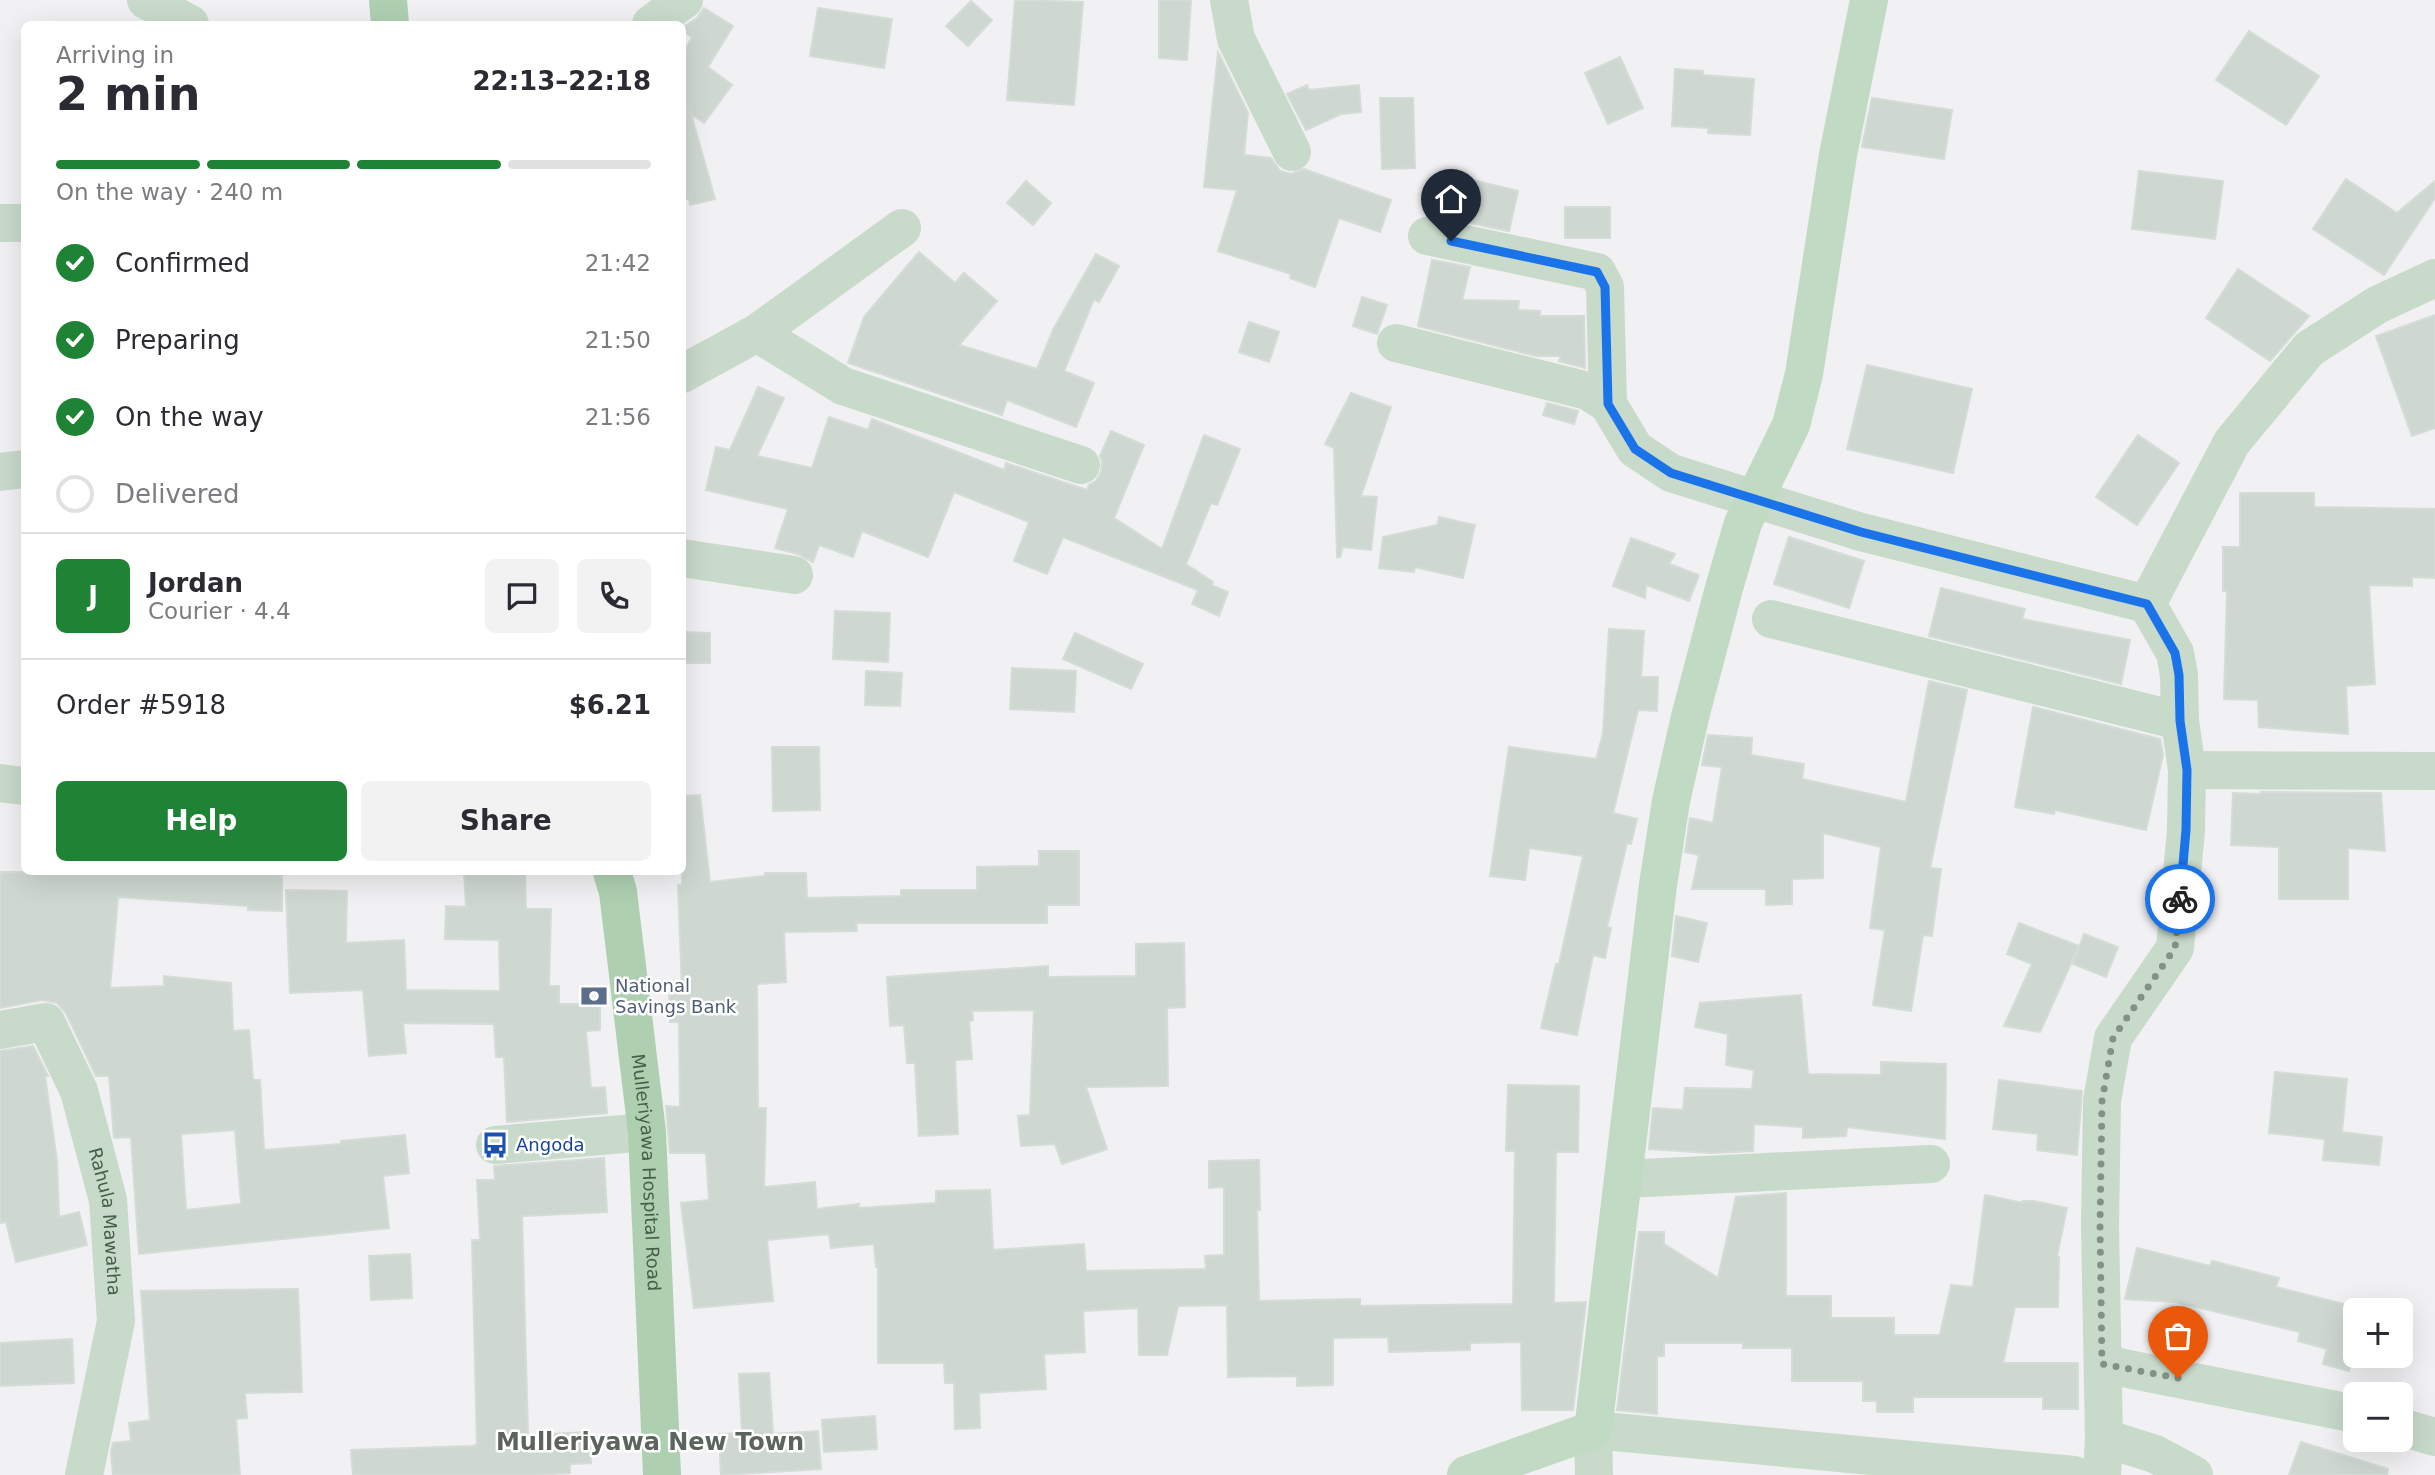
<!DOCTYPE html>
<html lang="en">
<head>
<meta charset="utf-8">
<style>
  :root { --surface:#fff; --page:#f2f2f3; --text:#2b2b33; --muted:#7c7c81; --line:#e1e1e2; --accent:#1e8334 }
  body { margin:0; font-family:"DejaVu Sans",sans-serif; background:var(--page); color:var(--text); height:100vh; display:flex; flex-direction:column; font-size:26px; white-space:nowrap }
  * { box-sizing:border-box; margin:0 }
  p { font-size:23px; color:var(--muted) }
  .icon { flex:none; width:38px; height:38px; fill:none; stroke:currentColor; stroke-width:2; stroke-linecap:round; stroke-linejoin:round }
  .map { position:relative; flex:1; overflow:hidden }
  .details { position:absolute; left:21px; top:21px; width:665px; height:854px; display:flex; flex-direction:column; background:var(--surface); border-radius:10px; box-shadow:0 7px 28px #0002 }
  .details>* { flex:none }
  .buttons { position:absolute; left:2343px; top:1298px; display:grid; gap:14px }
  .buttons a { display:grid; place-items:center; width:70px; height:70px; border-radius:10px; background:var(--surface); box-shadow:0 7px 28px #0002; font-size:35px }
  .pin { position:absolute; display:grid; place-items:center; width:60px; height:60px; color:#fff; margin:-72px -30px; border-radius:50% 50% 50% 0; rotate:-45deg; box-shadow:0 0 7px #0007 }
  .pin .icon { rotate:45deg }
  .courier { position:absolute; display:grid; place-items:center; width:70px; height:70px; margin:-35px; border:5px solid #1a73e8; border-radius:50%; background:#fff; color:#222; box-shadow:0 2px 9px #0007 }
  .head em { font-style:normal; font-weight:700 }
  .head div { display:flex; flex-direction:column-reverse }
  .head { display:flex; align-items:center; justify-content:space-between; height:119px; padding:0 35px }
  h1 { font-size:46px; font-weight:700; line-height:52px }
  .bar { display:grid; grid-template-columns:repeat(4,1fr); gap:10px 7px; align-content:center; height:84px; padding:0 35px }
  .bar i { height:9px; border-radius:5px; background:var(--line) }
  .bar .current { background:var(--accent) }
  .bar p { grid-column:span 4 }
  .line { display:flex; align-items:center; gap:18px; padding:0 35px; border-top:2px solid var(--line) }
  .line div { flex:1 }
  .round { display:grid; place-items:center; flex:none; width:74px; height:74px; border-radius:10px; background:var(--page) }
  ol { padding:0 35px; list-style:none }
  li { display:flex; align-items:center; gap:21px; height:77px }
  li p { margin-inline-start:auto }
  li .icon { padding:7px; border-radius:50%; background:var(--accent); color:#fff; stroke-width:4 }
  li:last-child { color:var(--muted) }
  li i { width:38px; height:38px; border:4px solid var(--line); border-radius:50% }
  .action { display:flex; gap:14px; margin-top:auto; padding:14px 35px }
  .action a { flex:1; height:80px; border-radius:10px; background:var(--accent); color:#fff; font-size:28px; font-weight:700; line-height:80px; text-align:center }
  .action a+a { background:var(--page); color:var(--text) }
  .map>svg:first-child { display:block }
  .building { fill:#ced8d1; stroke:#d3dcd6; stroke-width:2; fill-rule:evenodd }
  .lines { fill:none; stroke-linecap:round; stroke-linejoin:round }
  .street { stroke:#c8daca; stroke-width:38 }
  .secondary { stroke:#c1dac4; stroke-width:38 }
  .primary { stroke:#aed0b1; stroke-width:38 }
  .done { stroke:#829284; stroke-width:7; stroke-dasharray:0 12.6 }
  .route { stroke:#1a73e8; stroke-width:9 }
  .labels { text-anchor:middle; stroke-width:5; stroke-linejoin:round; paint-order:stroke }
  .service-label { font-size:18px; fill:#4e5e75; stroke:#fff; text-anchor:start }
  .transit-label { font-size:18px; fill:#164399; stroke:#fff; text-anchor:start }
  .street-label { font-size:18px; fill:#465f48; stroke:#fff }
  .district-label { font-size:24px; font-weight:bold; fill:#5c655d; stroke:#fff }
</style>
</head>
<body>
<div class="map">
<svg width="2435" height="1475" viewBox="0 0 2435 1475">
  <rect width="100%" height="100%" fill="#f1f0f2"/>
  <path class="building" d="M1015 0 1083 2 1074 105 1007 100Z
    M1159 0H1191L1187 60 1159 58Z
    M971 1 992 20 968 46 946 26Z
    M704 8 733 26 708 67 732 85 704 123 691 114 715 199 690 205 689 199 682 200V112H688L682 108V48L685 50 692 37 682 31V28L697 18Z
    M818 8 892 19 884 68 810 56Z
    M2249 31 2319 76 2286 125 2216 80Z
    M1218 52 1248 113 1244 155 1271 158 1280 171 1291 174 1304 169 1391 200 1380 232 1339 218 1315 287 1290 278 1291 274 1218 251 1237 190 1204 187Z
    M1620 57 1643 108 1608 124 1585 73Z
    M1675 69 1703 71V75L1754 79 1750 135 1708 133 1709 128 1672 126Z
    M1307 85 1309 90 1359 85 1361 112 1341 114 1306 130 1287 94Z
    M1380 98H1413L1415 168 1382 169Z
    M1872 98 1952 110 1944 159 1862 147Z
    M2139 171 2223 181 2215 239 2132 229Z
    M1456 176 1518 191 1509 231 1446 218Z
    M2346 179 2397 213 2435 181V198L2384 275 2313 229Z
    M1026 181 1051 203 1033 225 1007 203Z
    M1565 207H1610V238H1565Z
    M919 252 955 283 964 273 997 301 959 345 1037 369 1054 328 1096 254 1119 266 1099 302 1094 299 1064 371 1094 383 1076 427 1007 400 1002 415 848 363 864 317Z
    M1432 260 1470 267 1462 300 1519 301 1518 310 1540 311V316H1584L1585 368 1559 361 1561 356H1536L1418 326Z
    M2238 269 2309 316 2270 361 2206 318Z
    M1362 297 1387 305 1377 334 1353 326Z
    M2435 315V428L2412 436 2376 336Z
    M1249 322 1279 332 1269 362 1239 352Z
    M1867 365 1972 389 1953 473 1847 449Z
    M758 387 784 398 757 456 812 468 829 417 868 430 872 419 1004 470 1006 463 1087 490 1089 485 1096 481 1101 472 1102 461 1100 456 1111 431 1144 445 1114 518 1162 549 1204 435 1240 449 1217 505 1211 503 1186 564 1213 582 1211 585 1228 592 1219 616 1192 604 1198 590 1063 537 1047 574 1014 561 1029 522 954 492 928 557 862 531 853 557 819 545 813 562 798 554 775 548 788 509 706 490 716 447 730 450Z
    M1351 393 1391 407 1361 496 1377 497 1371 550 1343 547 1340 557H1337L1334 448 1325 444Z
    M1547 403 1578 411 1574 424 1543 415Z
    M2138 435 2179 463 2137 525 2096 497Z
    M2240 493H2314V507L2435 509V578L2412 577V586L2369 585 2375 684 2346 686 2348 734 2259 727 2258 700 2224 699 2227 591H2223V547H2240Z
    M1439 517 1475 525 1463 578 1415 567 1414 572 1379 568 1383 537 1437 525Z
    M1789 537 1864 561 1849 608 1774 584Z
    M1631 538 1675 554 1669 564 1699 575 1689 601 1646 585 1645 598 1613 586Z
    M1941 588 2025 609 2022 619 2130 640 2121 684 1929 636Z
    M835 611 890 613 888 662 833 659Z
    M1609 629 1644 631 1641 677H1658L1657 711 1638 710 1613 813 1637 819 1631 844 1627 843 1607 927 1611 928 1605 958 1593 955 1577 1035 1541 1028 1556 964H1559L1583 856 1529 848 1525 880 1490 876 1509 747 1596 759 1603 734Z
    M682 632 710 633V663H682Z
    M1075 633 1143 664 1131 689 1063 659Z
    M1012 668 1076 671 1074 712 1010 709Z
    M866 671 902 673 900 706 865 705Z
    M1929 681 1967 690 1930 868 1941 869 1932 936 1923 935 1911 1011 1873 1005 1885 930 1870 928 1881 847 1823 833V878L1792 879V904L1766 905V889H1692L1699 855 1685 852 1690 818 1713 823 1722 767 1702 765 1708 735 1752 738 1751 755 1804 764 1802 779 1906 802Z
    M2033 707 2160 739 2163 755 2146 830 2055 810 2054 814 2015 807Z
    M772 747H819L820 810 773 811Z
    M2261 792 2381 793 2385 851 2348 848V899H2279V847L2231 845 2233 793 2261 794Z
    M700 795 710 882 765 876V873H806L807 898 901 896V890H977V867L1039 866V851H1079V905H1047V923H856L857 931 784 932 786 982 757 984 758 1108H766L764 1187 815 1182 817 1209 859 1204V1208L936 1203V1191L990 1190 993 1250 1084 1244 1086 1271 1206 1269 1205 1256 1224 1255V1187L1209 1188V1161L1259 1160 1260 1210H1257L1259 1301 1360 1299V1306L1513 1304 1515 1151H1506L1508 1085 1579 1086 1578 1152H1556L1554 1303 1586 1302 1573 1410H1522L1521 1342 1470 1343V1350L1389 1352 1388 1337 1333 1338V1385L1297 1386V1376L1228 1377 1227 1305 1178 1306 1167 1355H1139L1138 1308 1083 1311 1085 1352 1044 1354 1046 1389 979 1393 980 1428 955 1429 954 1383H945L944 1363H878V1267H876L874 1244 831 1248 829 1234 767 1240 773 1301 694 1308 681 1203 709 1200 706 1153H670L666 1106 680 1107 679 1022H670L669 989H682L678 885H682V796Z
    M0 872 282 873V911L248 910V906L118 897 110 988 164 986V976L231 983 233 1031 249 1030 253 1080H260L264 1150 341 1144V1141L405 1135 409 1173 383 1176 389 1228 139 1254 131 1137 114 1138 109 1076H96L66 1013 57 1003 42 1000 0 1008ZM235 1130 241 1204 186 1210 181 1134Z
    M464 872H525L526 909H551L549 986H559V1004H600V1030L586 1031 591 1088 605 1087 607 1113 507 1122 504 1057H496L494 1024 403 1023 406 1053 369 1056 363 990 290 993 286 890 347 891 346 943 404 940 406 990 500 991 499 940 445 939 446 906 466 907Z
    M1676 916 1707 923 1698 962 1672 956Z
    M2019 923 2079 946 2040 1032 2004 1026 2032 964 2007 954Z
    M2084 934 2118 947 2106 977 2073 964Z
    M1184 943 1185 1007 1167 1008 1168 1086 1086 1087 1107 1149 1062 1164 1055 1144 1021 1146 1018 1116 1030 1115 1034 1010 972 1011 973 1020 969 1021 972 1059 955 1060 958 1134 919 1136 915 1063H907L904 1025 890 1026 887 977 1048 966V977L1136 976V944Z
    M1801 995 1808 1074 1881 1075V1062L1946 1064 1945 1139 1847 1127 1846 1136 1803 1138V1127L1754 1124 1753 1151 1711 1153 1649 1149 1653 1108 1683 1110 1685 1088 1752 1089 1754 1070 1726 1065 1728 1034 1695 1027 1700 1003Z
    M33 1046 48 1076H45L57 1161 59 1217 79 1212 87 1245 16 1262 6 1222 0 1223V1051Z
    M2275 1072 2347 1079 2342 1132 2382 1137 2379 1165 2323 1160 2325 1139 2269 1133Z
    M1999 1080 2082 1091 2077 1155 2037 1150 2038 1134 1993 1129Z
    M604 1158 607 1212 522 1216 528 1435 589 1432 591 1463 570 1464V1473L534 1475H353L351 1450 473 1446 477 1444 472 1240H480L477 1180H495L494 1166Z
    M1786 1193V1296H1831V1318H1894V1335H1940L1951 1285 1973 1287 1985 1195 2023 1203V1201H2034L2067 1208 2057 1256 2059 1257 2058 1307H2015L2003 1363H2078V1409H2043V1397H1913V1412H1877V1401H1863V1381H1792V1348H1743V1343H1664V1356H1657V1414L1617 1410 1639 1232H1664V1244L1718 1278 1736 1197Z
    M2137 1248 2210 1266 2212 1261 2279 1278 2276 1287 2356 1307V1346L2349 1371 2323 1364 2327 1349 2298 1341 2300 1332 2176 1302 2125 1299Z
    M410 1254 412 1298 371 1300 369 1256Z
    M298 1289 302 1392 245 1393 247 1418 236 1419 240 1475H113L111 1452 113 1443 131 1441 129 1423 150 1420 141 1291Z
    M72 1339 74 1383 0 1386V1343Z
    M769 1373 773 1434 818 1431 821 1469 721 1475 719 1434 742 1433 739 1374Z
    M875 1416 877 1449 824 1452 822 1420Z
    M2301 1442 2388 1469 2387 1475H2289Z"/>
  <g class="lines">
    <g class="street">
      <path d="M146 0 190 24"/>
      <path d="M1229 0 1236 39 1292 152"/>
      <path d="M651 24 684 0"/>
      <path d="M0 223H24"/>
      <path d="M1427 236 1597 272 1605 287 1608 404 1635 449 1671 473 1861 532 2147 604 2175 653 2179 675 2180 721 2187 770 2186 830 2175 948 2113 1038 2102 1101 2100 1225 2104 1438 2102 1475"/>
      <path d="M757 333 843 386 1081 465"/>
      <path d="M1396 343 1588 391 1608 404"/>
      <path d="M682 374 757 333 902 228"/>
      <path d="M0 472 24 469"/>
      <path d="M682 558 794 575"/>
      <path d="M2147 604 2232 442 2309 349 2377 305 2435 278"/>
      <path d="M1771 619 2180 721"/>
      <path d="M2187 770 2435 771"/>
      <path d="M0 783 24 786"/>
      <path id="s1" d="M0 1030 46 1022 79 1091 108 1200 116 1321 84 1475"/>
      <path d="M495 1145 647 1132"/>
      <path d="M1623 1179 1931 1164"/>
      <path d="M2103 1364 2356 1414"/>
      <path d="M2401 1427 2435 1437"/>
      <path d="M2104 1438 2155 1454 2194 1475"/>
      <path d="M1594 1475 1593 1430 2074 1475"/>
    </g>
    <path class="secondary" d="M1466 1475 1593 1430 1658 885 1671 801 1690 717 1724 588 1743 523 1791 425 1804 374 1838 155 1869 0"/>
    <g class="primary">
      <path d="M388 0 390 24"/>
      <path id="s2" d="M612 872 618 892 647 1132 662 1475"/>
    </g>
  </g>
  <g class="lines">
    <path class="done" d="M2178 1378 2102 1364 2100 1225 2102 1101 2113 1038 2175 948 2180 899"/>
    <path class="route" d="M1451 241 1597 272 1605 287 1608 404 1635 449 1671 473 1861 532 2147 604 2175 653 2179 675 2180 721 2187 770 2186 830 2180 899"/>
  </g>
  <defs>
    <g id="bank-bare" transform="scale(2.1)"><path d="M-6-4H6V4H-6ZM0-2.3a2.3 2.3 0 1 0 0 4.6a2.3 2.3 0 1 0 0-4.6Z" fill="#5c6f8a" stroke="#fff" stroke-width="2.5" paint-order="stroke"/></g>
    <g id="bus-bare" transform="scale(2.1)"><path d="M-5-6H5V4H4V6H2V4H-2V6H-4V4H-5ZM-3.5-4V0h7V-4ZM-3.5 1.2v1.5H-2V1.2ZM2 1.2v1.5H3.5V1.2Z" fill="#1a4fb4" stroke="#fff" stroke-width="2.5" paint-order="stroke"/></g>
  </defs>
  <g fill-rule="evenodd">
    <use href="#bank-bare" x="594" y="996"/>
    <use href="#bus-bare" x="495" y="1145"/>
  </g>
  <g class="labels">
    <g class="service-label">
      <text x="615" y="992">National<tspan x="615" dy="21">Savings Bank</tspan></text>
    </g>
    <g class="transit-label">
      <text x="516" y="1151">Angoda</text>
    </g>
    <g class="street-label">
      <text dy="6" stroke="none"><textPath href="#s2" startOffset="303">Mulleriyawa Hospital Road</textPath></text>
      <text dy="6" stroke="none"><textPath href="#s1" startOffset="257">Rahula Mawatha</textPath></text>
    </g>
    <g class="district-label">
      <text x="650" y="1450">Mulleriyawa New Town</text>
    </g>
  </g>
</svg>
<div class="buttons">
<a>+</a>
<a>−</a>
</div>
<div class="pin" style="left:2178px;top:1378px;background:#ea580c"><svg class="icon" aria-label="bag" viewBox="0 0 24 24"><path d="M5 8h14l-1 12H6zM9 8a3 3 0 0 1 6 0"/></svg></div>
<div class="pin" style="left:1451px;top:241px;background:#1f2937"><svg class="icon" aria-label="home" viewBox="0 0 24 24"><path d="M3 11l9-7 9 7M6 9v11h12V9"/></svg></div>
<div class="courier" style="left:2180px;top:899px"><svg class="icon" aria-label="bike" viewBox="0 0 24 24"><circle cx="6" cy="16" r="4"/><circle cx="18" cy="16" r="4"/><path d="M6 16l4-8h5l3 8M10 8l3 8H6M13 5h3"/></svg></div>
<section class="details">
<div class="head"><div><h1>2 min</h1><p>Arriving in</p></div><em>22:13–22:18</em></div>
<div class="bar"><i class="current"></i><i class="current"></i><i class="current"></i><i></i><p>On the way · 240 m</p></div>
<ol>
<li><svg class="icon" aria-label="check" viewBox="0 0 24 24"><path d="M5 12l5 5 9-10"/></svg>Confirmed<p>21:42</p></li>
<li><svg class="icon" aria-label="check" viewBox="0 0 24 24"><path d="M5 12l5 5 9-10"/></svg>Preparing<p>21:50</p></li>
<li><svg class="icon" aria-label="check" viewBox="0 0 24 24"><path d="M5 12l5 5 9-10"/></svg>On the way<p>21:56</p></li>
<li><i></i>Delivered</li>
</ol>
<div class="line" style="height:126px"><b class="round" style="background:var(--accent);color:#fff">J</b><div><b>Jordan</b><p>Courier · 4.4</p></div><a class="round"><svg class="icon" aria-label="chat" viewBox="0 0 24 24"><path d="M4 5h16v11H9l-5 4z"/></svg></a><a class="round"><svg class="icon" aria-label="phone" viewBox="0 0 24 24"><path d="M5 4h4l2 5-3 2q2 4 5 5l2-3 5 2v4C11 20 4 13 5 4z"/></svg></a></div>
<div class="line" style="height:91px"><div>Order #5918</div><b>$6.21</b></div>
<div class="action"><a>Help</a><a>Share</a></div>
</section>
</div>
</body>
</html>
